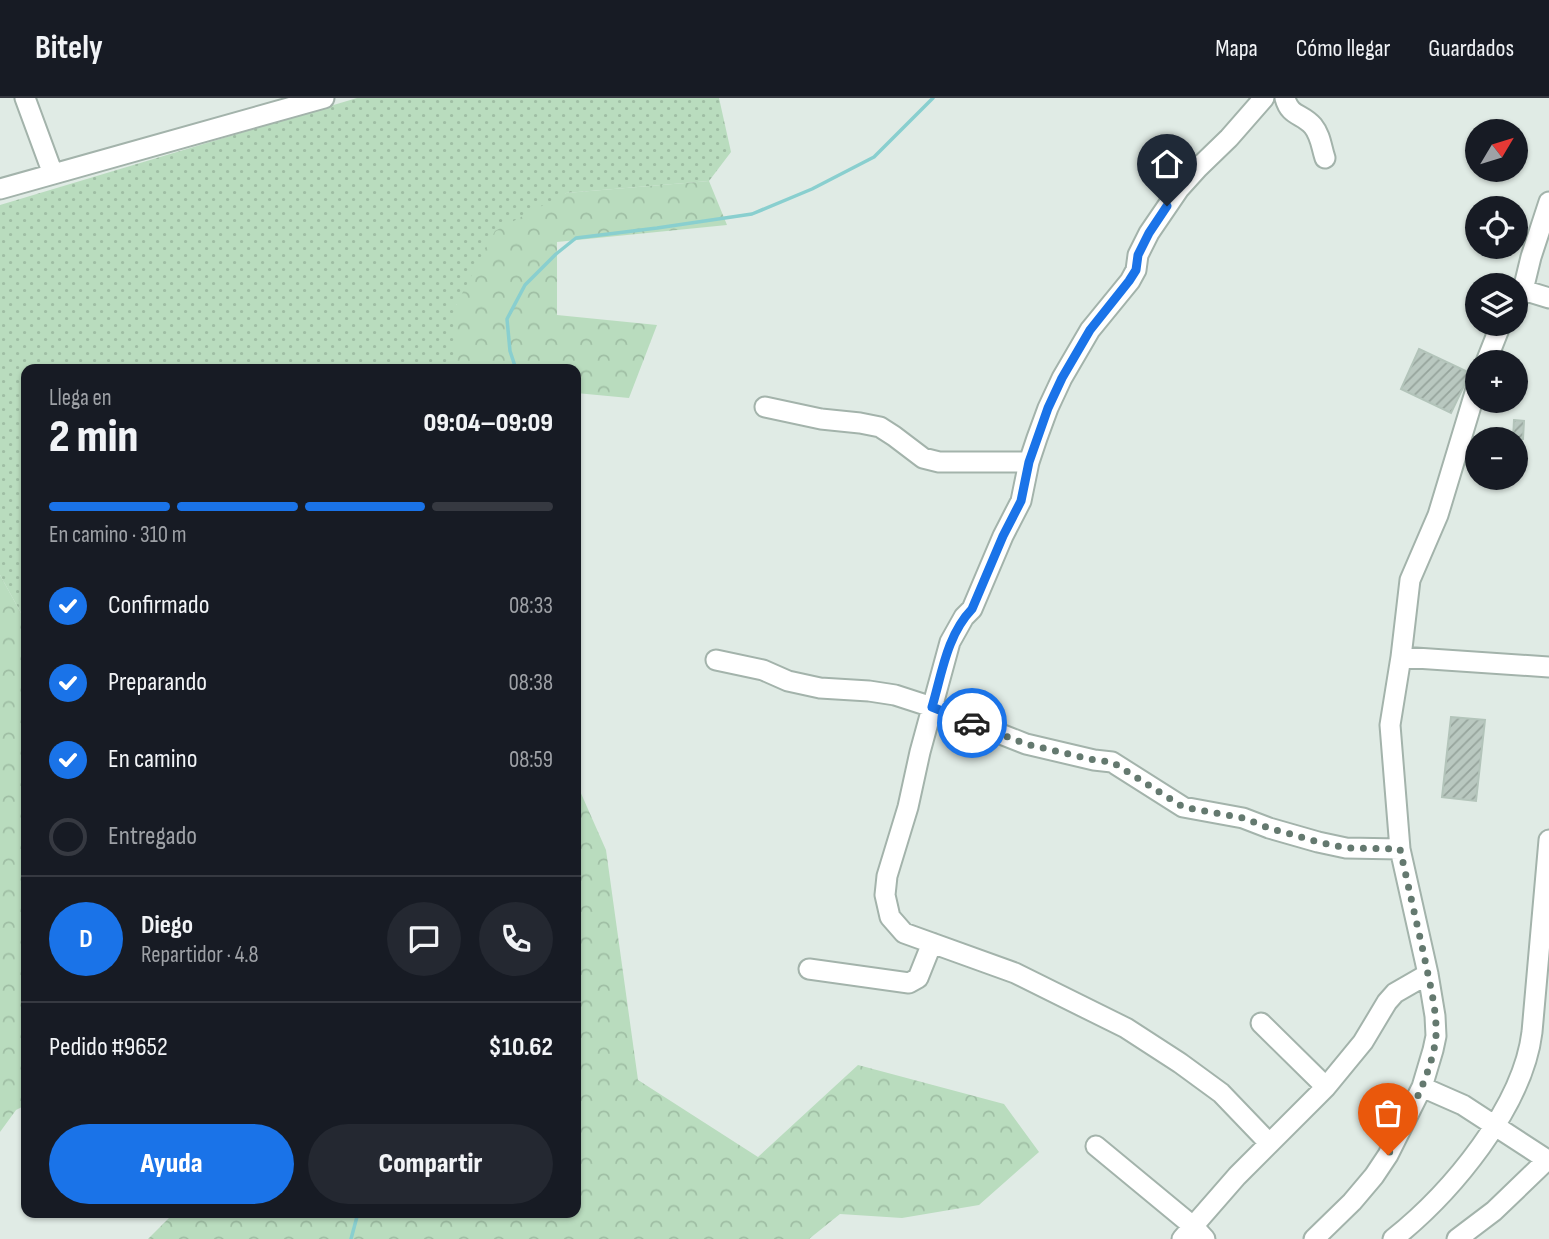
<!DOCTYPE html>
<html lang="es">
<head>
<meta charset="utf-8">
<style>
  :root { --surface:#171b24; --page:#242831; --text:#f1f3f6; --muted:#9ea1a6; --line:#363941; --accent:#1a73e8 }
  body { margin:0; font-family:"Sofia Sans Condensed",sans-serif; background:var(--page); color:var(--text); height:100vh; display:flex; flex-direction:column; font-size:26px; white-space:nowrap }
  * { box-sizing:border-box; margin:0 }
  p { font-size:23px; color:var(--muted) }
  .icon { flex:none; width:38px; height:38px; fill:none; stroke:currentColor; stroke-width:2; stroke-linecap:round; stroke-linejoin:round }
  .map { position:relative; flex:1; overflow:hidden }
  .drawer { position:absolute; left:21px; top:266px; width:560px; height:854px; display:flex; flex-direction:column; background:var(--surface); border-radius:14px; box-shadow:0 2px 5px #0004 }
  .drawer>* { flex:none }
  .needle { width:46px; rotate:52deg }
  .tools { position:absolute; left:1465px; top:21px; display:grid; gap:14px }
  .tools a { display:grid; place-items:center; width:63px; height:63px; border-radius:50%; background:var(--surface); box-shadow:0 2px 5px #0004; font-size:35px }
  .pin { position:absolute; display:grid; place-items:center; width:60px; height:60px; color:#fff; margin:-72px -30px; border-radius:50% 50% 50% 0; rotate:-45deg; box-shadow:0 0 7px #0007 }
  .pin .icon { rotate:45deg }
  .courier { position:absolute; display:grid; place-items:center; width:70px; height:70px; margin:-35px; border:5px solid #1a73e8; border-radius:50%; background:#fff; color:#222; box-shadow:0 2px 9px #0007 }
  .summary em { font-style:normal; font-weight:800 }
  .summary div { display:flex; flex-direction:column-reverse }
  .summary { display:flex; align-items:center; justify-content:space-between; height:119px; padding:0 28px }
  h1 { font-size:46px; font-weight:800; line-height:52px }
  .bar { display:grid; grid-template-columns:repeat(4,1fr); gap:10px 7px; align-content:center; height:84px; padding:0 28px }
  .bar i { height:9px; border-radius:5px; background:var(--line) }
  .bar .selected { background:var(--accent) }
  .bar p { grid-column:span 4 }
  .line { display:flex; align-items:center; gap:18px; padding:0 28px; border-top:2px solid var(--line) }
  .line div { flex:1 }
  .round { display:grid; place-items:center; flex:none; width:74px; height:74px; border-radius:37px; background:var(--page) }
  ol { padding:0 28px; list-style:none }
  li { display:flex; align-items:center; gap:21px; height:77px }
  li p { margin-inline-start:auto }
  li .icon { padding:7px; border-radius:50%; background:var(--accent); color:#fff; stroke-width:4 }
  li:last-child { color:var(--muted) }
  li i { width:38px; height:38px; border:4px solid var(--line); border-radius:50% }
  .action { display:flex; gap:14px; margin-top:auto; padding:14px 28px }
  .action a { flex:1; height:80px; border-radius:42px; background:var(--accent); color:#fff; font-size:28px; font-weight:800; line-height:80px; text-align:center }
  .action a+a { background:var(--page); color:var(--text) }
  header { display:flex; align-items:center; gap:42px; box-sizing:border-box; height:98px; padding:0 35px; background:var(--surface); border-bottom:2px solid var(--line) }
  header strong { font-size:33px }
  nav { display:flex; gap:38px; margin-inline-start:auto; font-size:24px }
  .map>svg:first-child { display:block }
  .grass { fill:url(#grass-dots) }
  .forest { fill:url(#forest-crowns) }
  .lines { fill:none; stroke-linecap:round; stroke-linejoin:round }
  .stream { stroke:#89cfcf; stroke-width:3.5 }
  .building { fill:url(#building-hatch); stroke:#b3c4ba; stroke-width:2 }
  .minor-casing { stroke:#a3b3ab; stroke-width:23 }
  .minor { stroke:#fff; stroke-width:19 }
  .done { stroke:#64796f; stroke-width:7; stroke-dasharray:0 12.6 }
  .route { stroke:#1a73e8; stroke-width:9 }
</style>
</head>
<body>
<header>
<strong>Bitely</strong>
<nav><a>Mapa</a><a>Cómo llegar</a><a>Guardados</a></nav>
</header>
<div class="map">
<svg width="1549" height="1141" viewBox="0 0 1549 1141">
  <defs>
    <pattern id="grass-dots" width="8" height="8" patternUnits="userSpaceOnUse" patternTransform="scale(1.75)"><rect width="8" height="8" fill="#b9dcbe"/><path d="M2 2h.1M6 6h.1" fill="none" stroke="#9fbea4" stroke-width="1.8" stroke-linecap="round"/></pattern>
    <pattern id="forest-crowns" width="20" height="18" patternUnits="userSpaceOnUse" patternTransform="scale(1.75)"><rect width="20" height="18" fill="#b9dcbe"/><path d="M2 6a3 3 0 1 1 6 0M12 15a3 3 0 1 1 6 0" fill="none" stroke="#9fbea4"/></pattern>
    <pattern id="building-hatch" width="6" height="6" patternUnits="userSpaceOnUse" patternTransform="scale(1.75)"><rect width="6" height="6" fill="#b9c8c0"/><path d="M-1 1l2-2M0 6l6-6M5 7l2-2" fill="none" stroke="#96a49c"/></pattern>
  </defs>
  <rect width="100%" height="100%" fill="#e0ebe5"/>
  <path class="grass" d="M357 0H719L731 54 709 83 566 95 456 207V271H26V524L0 477V107Z"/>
  <path class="forest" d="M709 83 727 127 557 144V217L657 227 629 300 576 295V271H456V207L495 133 566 95Z
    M0 477 26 524V1007L16 1012 0 1034Z
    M576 684 606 752 638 982 758 1059 858 967 1004 1006 1039 1054 979 1107 902 1120 840 1116 809 1141H148L170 1119 177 1115H576Z"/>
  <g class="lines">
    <path class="stream" d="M516 271 510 253 507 221 525 187 556 156 576 140 657 130 752 116 812 91 874 59 933 0
      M351 1141 358 1115"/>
  </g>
  <path class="building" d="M1419 251 1470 275 1451 315 1401 291Z
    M1514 322 1524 323 1523 341H1513Z
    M1451 619 1485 622 1476 703 1442 699Z"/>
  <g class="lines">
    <g class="minor-casing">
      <path id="minor" d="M25 0 53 76
        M1264 0 1229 40 1198 70 1179 91 1149 135 1138 157 1136 172 1130 183 1090 232 1062 280 1048 310 1037 340 1029 364 1021 403 1003 438 972 511 964 519 950 544 920 654 908 709 887 778 885 797 890 819 904 835 1015 875 1126 930 1180 965 1221 995 1269 1045
        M1285 0C1290 19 1302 15 1313 28 1321 38 1321 48 1325 60
        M0 91 324 0
        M1523 192 1549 200
        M1516 203 1523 192 1531 159 1549 104
        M1486 264 1501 226
        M765 309 821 321 860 325 880 329 894 338 923 360 939 364H1029
        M1401 559 1549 569
        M716 562 763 572 788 583 820 590 869 593 895 597 932 609 1026 646 1094 662 1112 664 1183 709 1243 720 1269 730 1318 744 1346 750 1400 751
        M809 871 909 885 918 880 932 845
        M1261 925 1326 989
        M1422 989 1463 1007 1549 1063
        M1096 1048 1194 1129 1205 1141
        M1182 1141 1237 1078 1326 989 1363 944 1387 904 1395 895 1428 876
        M1314 1141 1352 1104 1374 1078 1388 1057 1422 989 1433 952 1436 938 1435 918 1428 876 1400 751 1390 627 1401 559 1410 482 1438 417 1477 288
        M1393 1141C1451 1095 1523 1009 1532 934L1549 742
        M1457 1141 1494 1113 1547 1062"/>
    </g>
    <use href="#minor" class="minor"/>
  </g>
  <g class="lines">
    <path class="done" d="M972 625 1026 646 1094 662 1112 664 1183 709 1243 720 1269 730 1318 744 1346 750 1400 751C1408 787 1416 822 1424 857 1429 883 1437 911 1436 937 1434 972 1405 1026 1388 1057"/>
    <path class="route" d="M972 625 932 609C942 575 947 537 972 511L1003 438 1021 403 1029 364 1048 310 1062 280 1090 232 1129 183 1136 172 1138 157 1149 135 1167 108"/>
  </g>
</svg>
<div class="tools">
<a><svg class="needle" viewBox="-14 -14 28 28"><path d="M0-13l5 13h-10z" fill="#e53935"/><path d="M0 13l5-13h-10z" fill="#9ea1a6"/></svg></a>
<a><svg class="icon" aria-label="locate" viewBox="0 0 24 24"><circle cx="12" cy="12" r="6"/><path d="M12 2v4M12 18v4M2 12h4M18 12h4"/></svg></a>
<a><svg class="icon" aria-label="layers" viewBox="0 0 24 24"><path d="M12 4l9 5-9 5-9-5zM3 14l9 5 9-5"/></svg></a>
<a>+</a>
<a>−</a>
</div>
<div class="pin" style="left:1388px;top:1057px;background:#ea580c"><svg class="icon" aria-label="bag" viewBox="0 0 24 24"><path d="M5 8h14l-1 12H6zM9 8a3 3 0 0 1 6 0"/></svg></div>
<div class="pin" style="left:1167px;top:108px;background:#1f2937"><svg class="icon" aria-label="home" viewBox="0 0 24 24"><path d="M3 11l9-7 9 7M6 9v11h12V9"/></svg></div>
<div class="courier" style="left:972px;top:625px"><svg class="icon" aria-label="car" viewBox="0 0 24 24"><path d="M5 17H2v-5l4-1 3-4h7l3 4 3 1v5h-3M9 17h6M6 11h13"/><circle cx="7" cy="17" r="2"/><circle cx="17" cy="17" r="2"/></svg></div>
<section class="drawer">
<div class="summary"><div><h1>2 min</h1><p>Llega en</p></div><em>09:04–09:09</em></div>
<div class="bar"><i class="selected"></i><i class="selected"></i><i class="selected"></i><i></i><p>En camino · 310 m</p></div>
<ol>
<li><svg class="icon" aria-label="check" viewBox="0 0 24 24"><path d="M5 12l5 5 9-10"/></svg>Confirmado<p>08:33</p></li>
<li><svg class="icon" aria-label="check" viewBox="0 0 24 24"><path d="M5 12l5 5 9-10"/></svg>Preparando<p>08:38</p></li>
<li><svg class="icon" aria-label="check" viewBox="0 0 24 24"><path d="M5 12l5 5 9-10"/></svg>En camino<p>08:59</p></li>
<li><i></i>Entregado</li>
</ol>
<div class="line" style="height:126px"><b class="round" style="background:var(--accent);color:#fff">D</b><div><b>Diego</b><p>Repartidor · 4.8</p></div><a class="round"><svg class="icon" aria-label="chat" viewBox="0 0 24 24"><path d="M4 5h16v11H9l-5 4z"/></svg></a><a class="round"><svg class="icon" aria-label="phone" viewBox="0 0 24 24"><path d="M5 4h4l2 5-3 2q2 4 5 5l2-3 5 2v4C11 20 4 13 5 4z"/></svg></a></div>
<div class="line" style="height:91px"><div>Pedido #9652</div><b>$10.62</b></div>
<div class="action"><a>Ayuda</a><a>Compartir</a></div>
</section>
</div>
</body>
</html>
